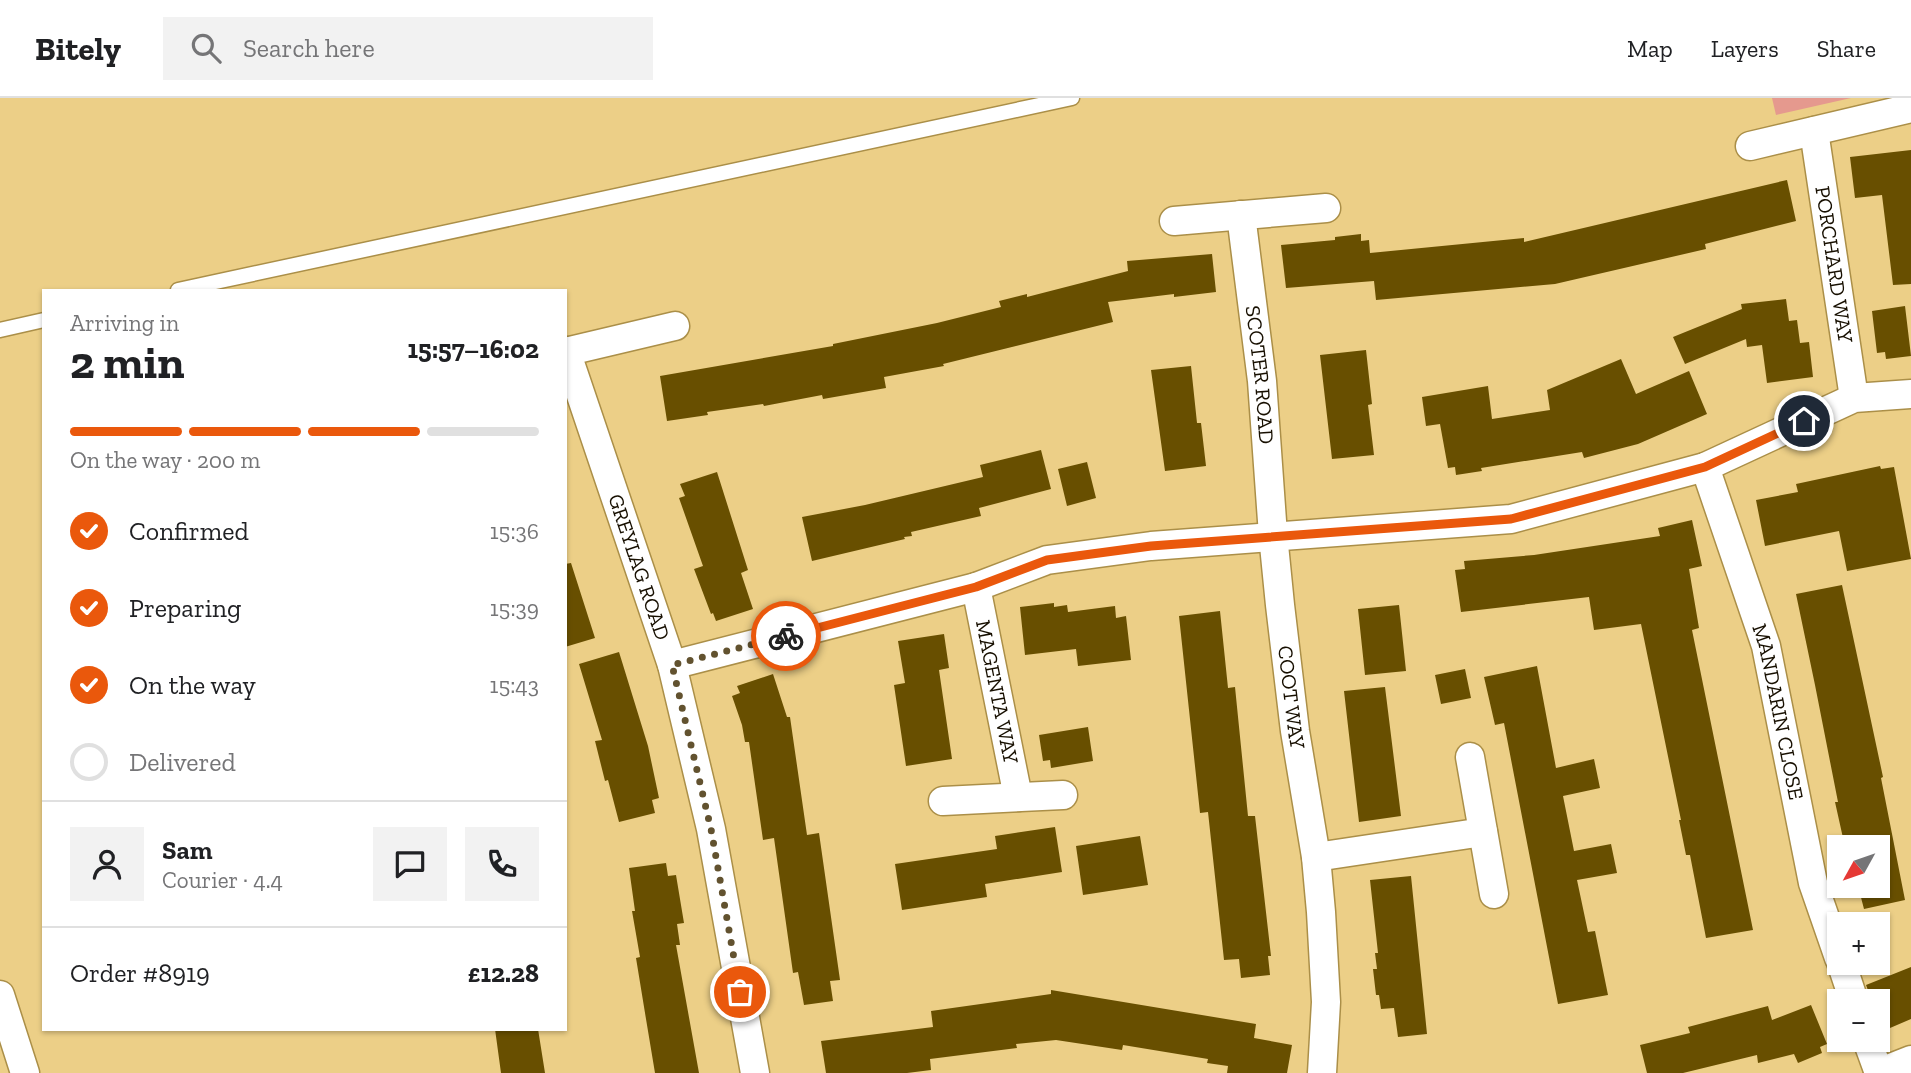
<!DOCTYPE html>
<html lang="en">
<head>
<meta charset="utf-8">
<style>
  :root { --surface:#fff; --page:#f2f2f2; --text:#202124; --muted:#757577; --line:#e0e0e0; --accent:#ea580c }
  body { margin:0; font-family:"Zilla Slab",serif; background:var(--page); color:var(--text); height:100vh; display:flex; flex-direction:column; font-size:26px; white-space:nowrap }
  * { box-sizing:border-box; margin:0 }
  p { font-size:23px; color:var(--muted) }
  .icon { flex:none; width:38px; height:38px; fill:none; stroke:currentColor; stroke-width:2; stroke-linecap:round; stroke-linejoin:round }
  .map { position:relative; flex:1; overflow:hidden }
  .panel { position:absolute; left:42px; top:191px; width:525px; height:742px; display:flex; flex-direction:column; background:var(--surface); border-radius:0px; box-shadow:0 2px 5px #0004 }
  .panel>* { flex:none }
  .needle { width:46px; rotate:230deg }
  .tools { position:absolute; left:1827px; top:737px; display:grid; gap:14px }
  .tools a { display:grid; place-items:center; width:63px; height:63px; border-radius:0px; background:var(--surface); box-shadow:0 2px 5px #0004; font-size:35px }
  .pin { position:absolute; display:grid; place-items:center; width:60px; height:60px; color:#fff; margin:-30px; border:4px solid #fff; border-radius:50%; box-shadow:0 2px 7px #0007 }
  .courier { position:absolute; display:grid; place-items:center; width:70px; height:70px; margin:-35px; border:5px solid #ea580c; border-radius:50%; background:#fff; color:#222; box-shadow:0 2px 9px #0007 }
  .overview em { font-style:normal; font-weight:700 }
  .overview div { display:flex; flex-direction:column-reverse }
  .overview { display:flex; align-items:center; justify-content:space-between; height:119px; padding:0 28px }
  h1 { font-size:46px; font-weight:700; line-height:52px }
  .bar { display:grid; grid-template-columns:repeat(4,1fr); gap:10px 7px; align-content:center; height:84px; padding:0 28px }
  .bar i { height:9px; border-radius:5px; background:var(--line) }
  .bar .selected { background:var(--accent) }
  .bar p { grid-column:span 4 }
  .line { display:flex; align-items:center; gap:18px; padding:0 28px; border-top:2px solid var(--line) }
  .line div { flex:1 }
  .round { display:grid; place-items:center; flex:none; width:74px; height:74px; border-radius:0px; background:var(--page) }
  ol { padding:0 28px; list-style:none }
  li { display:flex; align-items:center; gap:21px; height:77px }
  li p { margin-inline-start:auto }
  li .icon { padding:7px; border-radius:50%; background:var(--accent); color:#fff; stroke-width:4 }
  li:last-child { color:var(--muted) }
  li i { width:38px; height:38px; border:4px solid var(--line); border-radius:50% }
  header { display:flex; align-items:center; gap:42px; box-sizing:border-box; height:98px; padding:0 35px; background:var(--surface); border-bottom:2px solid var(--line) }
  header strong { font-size:33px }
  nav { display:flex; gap:38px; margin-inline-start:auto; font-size:24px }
  .search { width:490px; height:63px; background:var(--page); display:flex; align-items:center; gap:18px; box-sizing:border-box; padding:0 24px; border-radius:0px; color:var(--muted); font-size:26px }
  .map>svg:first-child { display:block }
  .green { fill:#e5998e }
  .building { fill:#684f00 }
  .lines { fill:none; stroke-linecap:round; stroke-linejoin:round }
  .service-casing { stroke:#ab8f48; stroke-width:17 }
  .minor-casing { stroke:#ab8f48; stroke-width:31 }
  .service { stroke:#fff; stroke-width:14 }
  .minor { stroke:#fff; stroke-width:28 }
  .done { stroke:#62522f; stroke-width:7; stroke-dasharray:0 12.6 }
  .route { stroke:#ea580c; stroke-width:9 }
  .labels { text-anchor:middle; stroke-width:7; stroke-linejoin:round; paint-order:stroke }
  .street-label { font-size:21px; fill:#170f00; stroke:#fdf2d6 }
</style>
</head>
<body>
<header>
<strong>Bitely</strong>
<div class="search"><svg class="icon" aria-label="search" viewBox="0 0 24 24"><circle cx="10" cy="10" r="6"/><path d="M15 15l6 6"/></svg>Search here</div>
<nav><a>Map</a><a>Layers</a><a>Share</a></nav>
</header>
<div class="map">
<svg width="1911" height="975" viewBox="0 0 1911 975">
  <rect width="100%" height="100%" fill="#eccf87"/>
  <path class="green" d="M1772 0H1851L1776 17Z"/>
  <path class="building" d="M1911 52V186L1893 187 1882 97 1855 100 1850 59Z
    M1787 82 1796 123 1705 146 1706 151 1555 186 1376 202 1374 183 1286 190 1281 147 1335 142V139L1361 136V143L1369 142 1370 155 1524 140V144Z
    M1212 156 1216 194 1174 199V196L1108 204 1113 224 943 266 944 268 884 279 886 290 823 301 822 297 764 308 763 306 707 314 708 317 667 323 660 278 833 248V246L937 225 1001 209 999 203 1027 196V199L1128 173 1127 163Z
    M1786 201 1789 223 1797 222 1800 245 1809 244 1813 279 1767 285 1762 247 1747 249 1746 241 1685 266 1673 239 1742 211 1741 206Z
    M1905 208 1911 258 1886 261 1885 254 1877 255 1872 213Z
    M1366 252 1372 306 1368 307 1374 357 1332 361 1320 257Z
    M1621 261 1636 296 1689 273 1707 316 1638 346 1584 360 1582 354 1481 370 1482 373 1456 377 1455 369 1448 370 1440 326 1426 328 1422 299 1488 288 1492 321 1550 312 1547 292Z
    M1191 268 1197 325H1201L1206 368 1165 373 1151 272Z
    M1041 352 1051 391 979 410 981 418 911 434 912 438 904 439 905 441 812 463 802 419 865 407 983 379 980 367Z
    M1087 364 1096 400 1067 408 1058 371Z
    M1880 368 1881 371 1894 369 1911 461 1847 473 1839 433 1765 448 1756 402 1798 394 1796 386Z
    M717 374 748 472 741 475 753 511 716 523 713 515 711 516 694 471 703 468 679 400 685 398 680 386Z
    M1692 422 1702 468 1689 471 1699 530 1692 532 1753 832 1706 840 1690 757H1686L1679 722H1681L1641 526 1594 532 1589 499 1461 514 1455 472 1465 471 1464 463 1534 457 1660 438 1658 430Z
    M571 465 595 540 565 549V466Z
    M1842 487 1883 679 1881 680 1905 802 1864 811 1858 788H1878V749H1845L1835 704H1838L1815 587 1796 496Z
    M1054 505V509L1067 507 1068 514 1115 508 1116 520 1126 518 1131 562 1078 568 1076 551 1025 557 1020 509Z
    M1399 507 1406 573 1365 577 1358 511Z
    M1220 513 1228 590 1235 589 1248 718H1255L1271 858H1268L1270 877 1241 880 1239 861 1224 862 1208 714 1200 715 1179 518Z
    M944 536 949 570 939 572 952 661 906 668 894 587 905 585 898 543Z
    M619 554 648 648 659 700 652 702 655 715 619 724 608 682 605 683 595 643 602 642 579 566Z
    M1537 568 1556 670 1594 661 1600 690 1563 698 1574 753 1611 746 1617 775 1577 782 1588 834 1595 833 1608 897 1558 906 1504 625 1495 627 1484 579Z
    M1465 571 1471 600 1441 606 1435 577Z
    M773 576 787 619H790L807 737 819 735 840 882 830 883 833 903 804 907 798 874 793 875 774 740 763 742 749 644H745L742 627 732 598 740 595 737 588Z
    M1385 589 1401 718 1359 724 1344 593Z
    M1088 629 1093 663 1051 670 1050 662 1043 663 1039 637Z
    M1055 729 1062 774 985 786 987 799 902 812 895 766 997 751 995 738Z
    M1140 738 1148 787 1083 797 1076 748Z
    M666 765 668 778 676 777 684 825 677 826 680 847H676L699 975H655L646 921 636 860 640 859 632 813H635L629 770Z
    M1411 778 1427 936 1398 939 1394 910 1381 911 1379 897H1376L1373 871H1377L1375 855H1378L1370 782Z
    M1911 869V921L1890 930 1887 923 1881 926 1878 918V903H1872L1866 887Z
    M1051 892 1256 926 1254 940 1292 947 1287 975H1227L1228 968 1207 965 1208 961 1123 947 1122 952 1056 942 1016 946 1017 950 930 961 931 972 907 975H826L821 943 933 929 931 913 1051 896Z
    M1811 907 1827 946 1820 949 1822 955 1798 965 1794 956 1758 965 1757 957 1683 975H1647L1640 947 1690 935 1688 929 1768 908 1772 922Z
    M495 931H538L545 975H501Z"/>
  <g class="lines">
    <g class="service-casing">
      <path id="service" d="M178 192 1072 0
        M0 232 44 222"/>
    </g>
    <g class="minor-casing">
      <g id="minor">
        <path id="s1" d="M1814 33 1854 300"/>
        <path d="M1750 48 1911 10"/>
        <path id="s2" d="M1241 117 1262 283 1273 437 1280 507 1295 633 1316 759 1321 814 1326 904 1322 975"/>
        <path d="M1174 123 1326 110"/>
        <path id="s3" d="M566 253 672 567 711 731 755 975"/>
        <path d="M565 254 675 228"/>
        <path id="s4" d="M1705 369 1766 548 1813 785 1839 860"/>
        <path id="s5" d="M976 489 1018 699"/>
        <path d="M672 567 976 489 1047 462 1151 448 1511 421 1705 369 1854 300 1911 296"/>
        <path d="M1470 659 1494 796"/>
        <path d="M943 703 1063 697"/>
        <path d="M1316 759 1483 734"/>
        <path d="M1841 864 1854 903"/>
        <path d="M0 897 25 975"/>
        <path d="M1867 942 1879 975"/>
        <path d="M1878 975 1911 962"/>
      </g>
    </g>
    <use href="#service" class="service"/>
    <use href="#minor" class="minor"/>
  </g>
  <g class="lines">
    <path class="done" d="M740 894 711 731 672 567 786 538"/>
    <path class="route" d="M786 538 976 489 1047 462 1151 448 1511 421 1705 369 1804 323"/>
  </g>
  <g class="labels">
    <g class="street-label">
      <text dy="7" stroke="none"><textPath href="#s1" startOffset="135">PORCHARD WAY</textPath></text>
      <text dy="7" stroke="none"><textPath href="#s2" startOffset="161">SCOTER ROAD</textPath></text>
      <text dy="7" stroke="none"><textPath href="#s3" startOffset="228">GREYLAG ROAD</textPath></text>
      <text dy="7" stroke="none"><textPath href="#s5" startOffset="107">MAGENTA WAY</textPath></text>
      <text dy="7" stroke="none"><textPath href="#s2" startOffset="485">COOT WAY</textPath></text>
      <text dy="7" stroke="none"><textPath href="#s4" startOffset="256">MANDARIN CLOSE</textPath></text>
    </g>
  </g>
</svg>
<div class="tools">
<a><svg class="needle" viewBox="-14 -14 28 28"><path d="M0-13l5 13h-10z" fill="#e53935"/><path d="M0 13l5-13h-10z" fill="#757577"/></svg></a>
<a>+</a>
<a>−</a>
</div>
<div class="pin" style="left:740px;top:894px;background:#ea580c"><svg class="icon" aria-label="bag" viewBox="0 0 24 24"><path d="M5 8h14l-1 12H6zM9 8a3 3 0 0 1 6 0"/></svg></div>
<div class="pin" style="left:1804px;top:323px;background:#1f2937"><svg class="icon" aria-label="home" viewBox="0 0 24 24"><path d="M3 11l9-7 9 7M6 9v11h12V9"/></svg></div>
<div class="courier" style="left:786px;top:538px"><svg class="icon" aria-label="bike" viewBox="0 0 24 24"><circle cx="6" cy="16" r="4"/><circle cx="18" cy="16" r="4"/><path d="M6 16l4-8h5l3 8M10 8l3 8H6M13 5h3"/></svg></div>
<section class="panel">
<div class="overview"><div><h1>2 min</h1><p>Arriving in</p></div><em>15:57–16:02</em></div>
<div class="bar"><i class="selected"></i><i class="selected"></i><i class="selected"></i><i></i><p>On the way · 200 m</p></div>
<ol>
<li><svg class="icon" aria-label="check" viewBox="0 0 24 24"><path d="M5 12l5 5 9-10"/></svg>Confirmed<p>15:36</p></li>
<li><svg class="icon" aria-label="check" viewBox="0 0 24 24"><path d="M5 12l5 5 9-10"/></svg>Preparing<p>15:39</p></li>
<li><svg class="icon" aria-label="check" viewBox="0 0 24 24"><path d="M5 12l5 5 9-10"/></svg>On the way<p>15:43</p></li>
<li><i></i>Delivered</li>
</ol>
<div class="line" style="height:126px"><a class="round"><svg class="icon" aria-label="person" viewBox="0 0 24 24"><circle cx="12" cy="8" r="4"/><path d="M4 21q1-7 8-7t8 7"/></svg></a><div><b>Sam</b><p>Courier · 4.4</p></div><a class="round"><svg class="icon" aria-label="chat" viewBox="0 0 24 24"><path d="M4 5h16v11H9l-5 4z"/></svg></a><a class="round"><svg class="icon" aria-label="phone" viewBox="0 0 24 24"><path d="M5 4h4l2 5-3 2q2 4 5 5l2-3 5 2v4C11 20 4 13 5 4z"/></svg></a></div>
<div class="line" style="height:91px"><div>Order #8919</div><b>£12.28</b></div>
</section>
</div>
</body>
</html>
